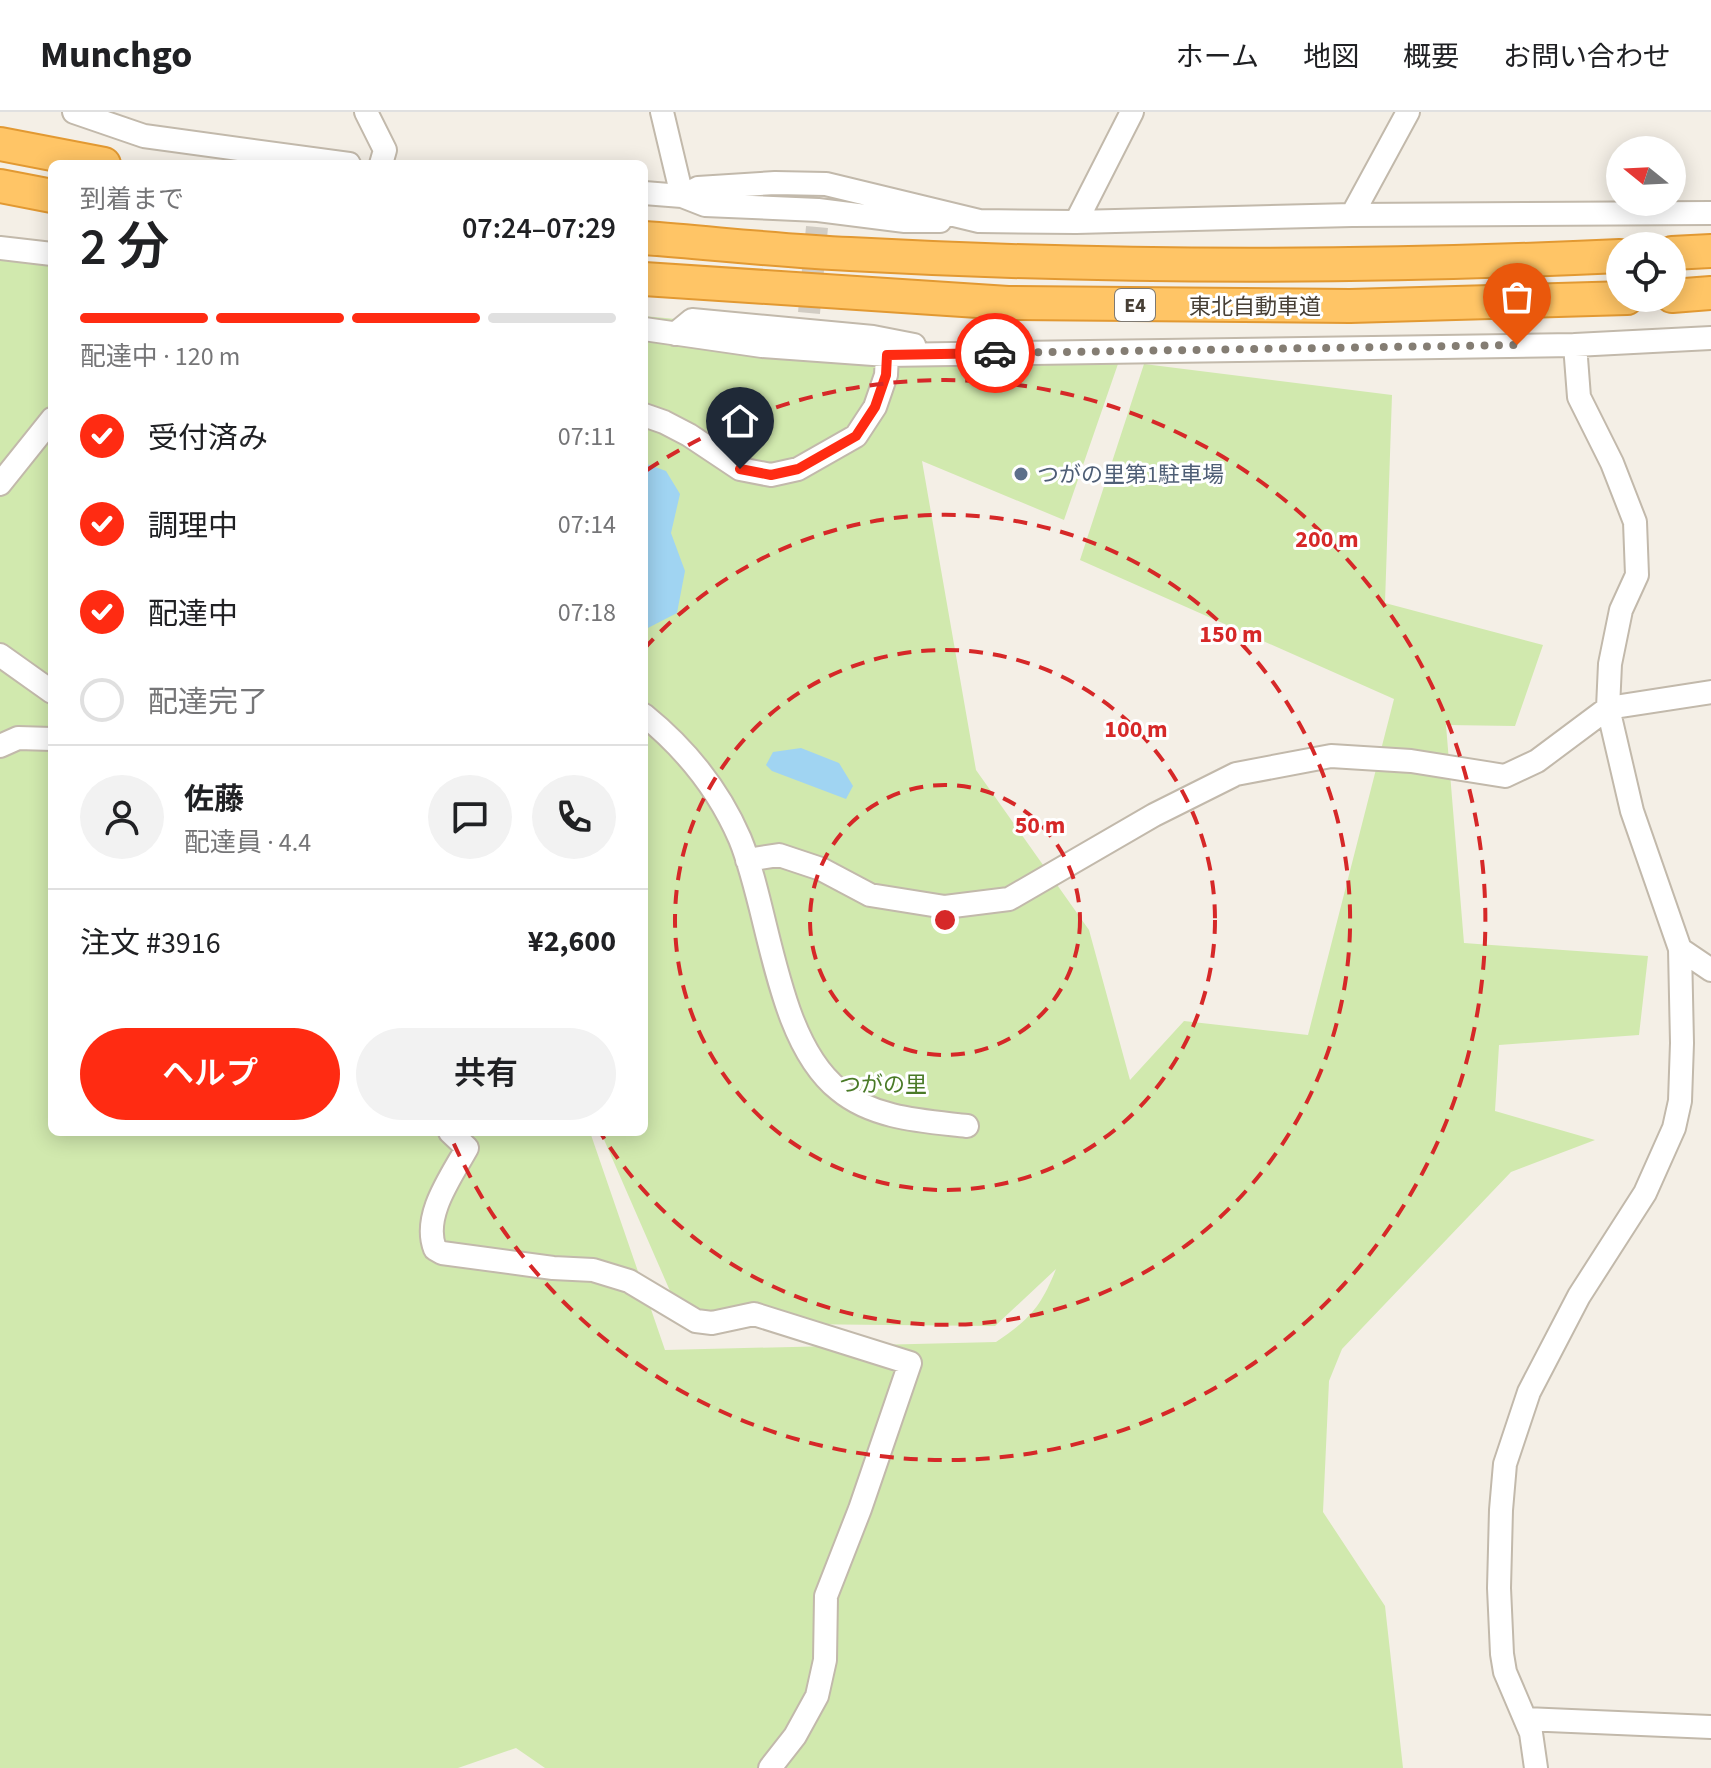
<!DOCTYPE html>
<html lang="ja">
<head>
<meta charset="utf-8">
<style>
  :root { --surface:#fff; --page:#f2f2f2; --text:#202124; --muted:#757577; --line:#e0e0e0; --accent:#ff2b12 }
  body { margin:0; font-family:"Source Sans 3","Noto Sans JP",sans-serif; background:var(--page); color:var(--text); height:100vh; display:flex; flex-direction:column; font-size:30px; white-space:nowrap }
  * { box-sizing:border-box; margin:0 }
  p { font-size:26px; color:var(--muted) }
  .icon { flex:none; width:44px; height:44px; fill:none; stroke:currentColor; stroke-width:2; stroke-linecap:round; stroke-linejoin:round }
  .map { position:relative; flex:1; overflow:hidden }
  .side { position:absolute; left:48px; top:48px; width:600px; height:976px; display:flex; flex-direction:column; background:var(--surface); border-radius:12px; box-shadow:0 4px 20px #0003 }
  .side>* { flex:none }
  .needle { width:52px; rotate:288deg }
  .controls { position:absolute; left:1606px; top:24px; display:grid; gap:16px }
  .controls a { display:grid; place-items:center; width:80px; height:80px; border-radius:50%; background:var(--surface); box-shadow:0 4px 20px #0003; font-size:40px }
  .pin { position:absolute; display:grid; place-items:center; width:68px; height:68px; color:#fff; margin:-82px -34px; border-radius:50% 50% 50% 0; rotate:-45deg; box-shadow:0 0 8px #0007 }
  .pin .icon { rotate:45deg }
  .courier { position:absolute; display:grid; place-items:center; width:80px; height:80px; margin:-40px; border:6px solid #ff2b12; border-radius:50%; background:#fff; color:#222; box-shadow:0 2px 10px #0007 }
  .headline em { font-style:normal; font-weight:600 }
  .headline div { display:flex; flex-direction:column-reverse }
  .headline { display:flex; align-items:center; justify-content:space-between; height:136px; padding:0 32px }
  h1 { font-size:52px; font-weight:600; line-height:60px }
  .bar { display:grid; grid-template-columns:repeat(4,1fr); gap:12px 8px; align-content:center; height:96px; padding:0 32px }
  .bar i { height:10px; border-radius:6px; background:var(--line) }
  .bar .selected { background:var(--accent) }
  .bar p { grid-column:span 4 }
  .line { display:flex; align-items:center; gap:20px; padding:0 32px; border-top:2px solid var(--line) }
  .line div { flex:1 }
  .round { display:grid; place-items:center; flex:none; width:84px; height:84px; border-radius:42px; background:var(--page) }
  ol { padding:0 32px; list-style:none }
  li { display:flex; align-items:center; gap:24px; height:88px }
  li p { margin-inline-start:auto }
  li .icon { padding:8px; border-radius:50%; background:var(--accent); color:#fff; stroke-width:4 }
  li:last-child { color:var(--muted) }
  li i { width:44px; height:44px; border:4px solid var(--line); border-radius:50% }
  .button { display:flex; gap:16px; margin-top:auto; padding:16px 32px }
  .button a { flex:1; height:92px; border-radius:48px; background:var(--accent); color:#fff; font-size:32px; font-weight:600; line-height:92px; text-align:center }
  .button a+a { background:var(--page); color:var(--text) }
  header { display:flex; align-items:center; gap:48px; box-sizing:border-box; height:112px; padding:0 40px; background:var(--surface); border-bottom:2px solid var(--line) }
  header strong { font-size:38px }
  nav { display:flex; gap:44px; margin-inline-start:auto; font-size:28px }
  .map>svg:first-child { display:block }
  .green { fill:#d1e9ae }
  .water { fill:#a0d4f2 }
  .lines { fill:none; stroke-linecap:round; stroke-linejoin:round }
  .minor-tunnel { stroke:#d1ccc3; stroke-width:22; stroke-dasharray:22 11; stroke-linecap:butt }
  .minor-casing { stroke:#c2b9ab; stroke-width:26 }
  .highway-casing { stroke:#e29932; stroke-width:36 }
  .minor { stroke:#fff; stroke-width:22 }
  .highway { stroke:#ffc566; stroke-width:32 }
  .done { stroke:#847d73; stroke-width:8; stroke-dasharray:0 14.4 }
  .route { stroke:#ff2b12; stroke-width:10 }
  .ring { fill:none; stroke:#d62828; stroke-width:4; stroke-dasharray:14 10 }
  .service-dot { fill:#5c6f8a; stroke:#fff; stroke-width:3 }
  .labels { text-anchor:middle; stroke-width:6; stroke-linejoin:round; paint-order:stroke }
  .shield { fill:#fff; stroke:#7e7972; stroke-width:2 }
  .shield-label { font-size:20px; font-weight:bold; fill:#473f35 }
  .street-label { font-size:22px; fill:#473f35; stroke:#fff }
  .service-label { font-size:22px; fill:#4e5e75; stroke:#fff; text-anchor:start }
  .park-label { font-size:22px; fill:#4a7a27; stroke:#fff }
  .centre { fill:#d62828; stroke:#fff; stroke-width:4 }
  .ring-label { font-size:24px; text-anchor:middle; font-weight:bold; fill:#d62828; stroke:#fff; stroke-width:6; stroke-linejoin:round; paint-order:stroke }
</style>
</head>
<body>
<header>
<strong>Munchgo</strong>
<nav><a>ホーム</a><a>地図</a><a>概要</a><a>お問い合わせ</a></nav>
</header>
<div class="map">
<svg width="1711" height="1656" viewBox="0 0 1711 1656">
  <rect width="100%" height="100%" fill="#f4efe6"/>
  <path class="green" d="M0 142 52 147V1020H590L665 1238 996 1230C1029 1208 1041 1195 1056 1157L995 1214 684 1211 602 1023 601 1020H644V204L1119 249 1064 408 922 349 976 658 1089 818 1130 968 1184 909 1308 923 1394 587 1080 448 1144 252 1392 283 1385 491 1543 533 1515 614 1446 613 1464 831 1648 844 1639 923 1499 933 1495 999 1595 1028 1511 1060 1342 1237 1329 1269 1323 1400 1385 1494 1403 1656H545L516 1636 458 1656H0Z"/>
  <path class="water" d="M644 351 666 359 680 382 671 421 685 459 677 501 644 518Z
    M801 636 839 651 853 674 846 687 772 659 766 653 773 640Z"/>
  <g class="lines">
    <path class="minor-tunnel" d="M809 201 817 115"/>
    <g class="minor-casing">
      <path id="minor" d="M74 0 144 24 349 52
        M366 0 385 38 381 52
        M662 0 682 84
        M644 81 682 84 705 93 818 98 905 109H940
        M682 84 698 76 775 71 826 72 979 109 1076 110 1352 103 1711 101
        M1352 103 1408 0
        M1076 110 1132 0
        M0 136 52 142
        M644 217 762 234 887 243 1575 233 1711 226
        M675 222 692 208 873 225 914 233
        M644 303 664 310 689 323 740 357 771 363 798 357 856 324 875 295 886 263 887 243
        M0 372 52 307
        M0 543 52 580
        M644 603C686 637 718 676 740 727 770 800 776 928 839 978 874 1007 924 1009 967 1014
        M0 634 18 626 52 627
        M747 748 779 743 821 757 870 783 945 795 1009 787 1154 703 1236 662 1331 644 1411 649 1505 664 1537 649 1608 596 1711 580
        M1680 837 1711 858
        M450 1020 467 1036C451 1065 422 1104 435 1137L442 1141 553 1156 593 1158 629 1169 696 1209 712 1211 754 1202 910 1251 860 1397 826 1484 825 1548 817 1584 795 1624 770 1656
        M1525 1607 1711 1615
        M1536 1656 1531 1621 1505 1560 1502 1542 1499 1476 1501 1398 1505 1352 1529 1280 1579 1184 1645 1081 1674 1016 1680 989 1682 931 1680 837 1632 699 1608 596 1610 552 1621 498 1637 463 1635 410 1612 351 1579 285 1575 233"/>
    </g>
    <g class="highway-casing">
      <path id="highway" d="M0 32 104 52
        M0 74 52 84
        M644 126C712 131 781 139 850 142 1107 156 1363 156 1620 144
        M1672 141 1711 139
        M644 167 1008 191 1350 194 1627 186
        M1672 184 1711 181"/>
    </g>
    <use href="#minor" class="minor"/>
    <use href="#highway" class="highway"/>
  </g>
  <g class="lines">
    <path class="done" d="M995 241 1517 233"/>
    <path class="route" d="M740 357 771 363 798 357 856 324 875 295 886 263 887 243 995 241"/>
  </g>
  <g class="ring">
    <circle cx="945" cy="808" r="135"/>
    <circle cx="945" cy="808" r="270"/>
    <path d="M644 537A405 405 0 1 1 602 1023"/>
    <path d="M647 358A540 540 0 1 1 450 1023"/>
  </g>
  <circle class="service-dot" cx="1021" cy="362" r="8"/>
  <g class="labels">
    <rect class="shield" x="1115" y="177" width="40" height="32" rx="6"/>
    <g class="shield-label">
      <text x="1135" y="200">E4</text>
    </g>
    <g class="street-label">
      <text x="1255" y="202">東北自動車道</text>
    </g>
    <g class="service-label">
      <text x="1037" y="370">つがの里第1駐車場</text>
    </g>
    <g class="park-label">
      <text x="883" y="980">つがの里</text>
    </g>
  </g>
  <circle cx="945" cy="808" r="12" class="centre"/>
  <g class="ring-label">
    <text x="1327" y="435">200 m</text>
    <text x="1231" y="530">150 m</text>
    <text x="1136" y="625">100 m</text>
    <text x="1040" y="721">50 m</text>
  </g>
</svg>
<div class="controls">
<a><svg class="needle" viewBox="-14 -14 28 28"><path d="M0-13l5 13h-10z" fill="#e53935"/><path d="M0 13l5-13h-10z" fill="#757577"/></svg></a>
<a><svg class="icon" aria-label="locate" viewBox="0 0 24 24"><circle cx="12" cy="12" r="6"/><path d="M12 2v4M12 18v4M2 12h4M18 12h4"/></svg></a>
</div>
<div class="pin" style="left:1517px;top:233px;background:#ea580c"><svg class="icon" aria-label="bag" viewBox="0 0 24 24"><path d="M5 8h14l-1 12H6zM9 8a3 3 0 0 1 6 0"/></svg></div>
<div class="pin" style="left:740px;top:357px;background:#1f2937"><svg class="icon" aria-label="home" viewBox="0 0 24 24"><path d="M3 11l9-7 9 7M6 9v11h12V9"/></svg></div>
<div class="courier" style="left:995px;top:241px"><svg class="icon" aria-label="car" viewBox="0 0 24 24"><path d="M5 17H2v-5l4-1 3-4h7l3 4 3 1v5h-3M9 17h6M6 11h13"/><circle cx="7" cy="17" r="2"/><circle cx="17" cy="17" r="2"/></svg></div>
<section class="side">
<div class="headline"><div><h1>2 分</h1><p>到着まで</p></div><em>07:24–07:29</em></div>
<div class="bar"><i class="selected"></i><i class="selected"></i><i class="selected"></i><i></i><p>配達中 · 120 m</p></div>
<ol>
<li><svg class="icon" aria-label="check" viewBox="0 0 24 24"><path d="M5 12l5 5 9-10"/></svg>受付済み<p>07:11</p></li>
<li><svg class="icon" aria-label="check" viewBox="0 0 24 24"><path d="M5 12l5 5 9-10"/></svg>調理中<p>07:14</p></li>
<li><svg class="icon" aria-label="check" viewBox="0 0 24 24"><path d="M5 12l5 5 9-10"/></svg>配達中<p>07:18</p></li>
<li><i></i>配達完了</li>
</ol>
<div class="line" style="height:144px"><a class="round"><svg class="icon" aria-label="person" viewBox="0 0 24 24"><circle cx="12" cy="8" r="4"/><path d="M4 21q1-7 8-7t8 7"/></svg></a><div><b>佐藤</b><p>配達員 · 4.4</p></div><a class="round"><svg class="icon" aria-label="chat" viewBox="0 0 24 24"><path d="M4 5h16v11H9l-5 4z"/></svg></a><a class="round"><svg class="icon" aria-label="phone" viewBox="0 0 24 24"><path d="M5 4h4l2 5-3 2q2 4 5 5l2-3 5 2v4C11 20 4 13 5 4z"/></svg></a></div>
<div class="line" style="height:104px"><div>注文 #3916</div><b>¥2,600</b></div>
<div class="button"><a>ヘルプ</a><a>共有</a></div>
</section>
</div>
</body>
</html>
